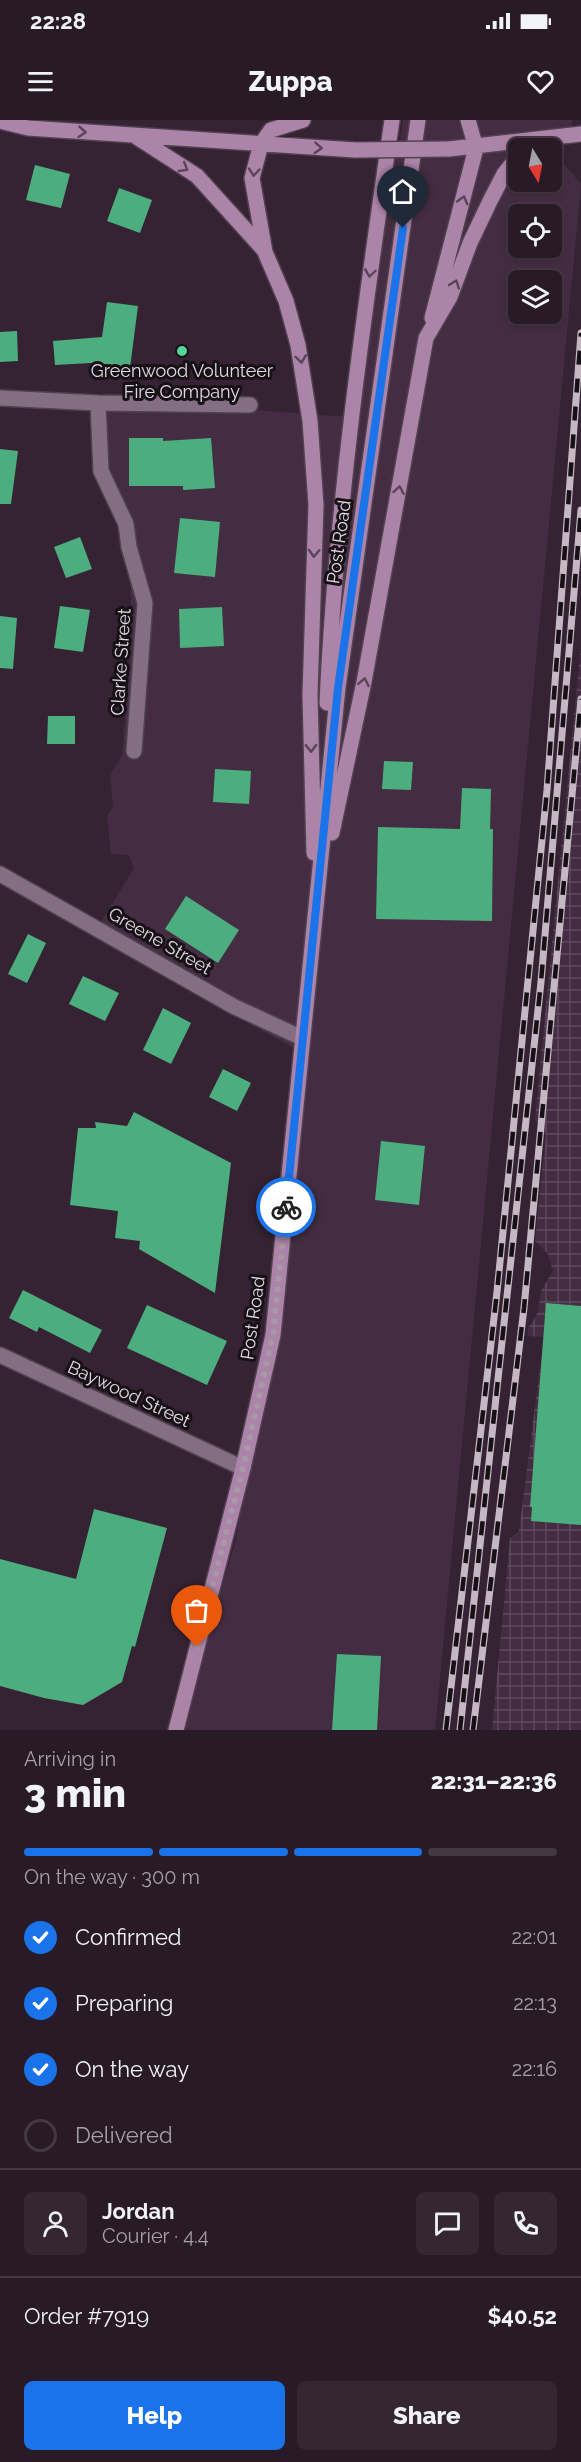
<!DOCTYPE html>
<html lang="en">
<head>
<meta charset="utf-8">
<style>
  :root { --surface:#281a26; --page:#342732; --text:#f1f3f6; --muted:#a5a1a7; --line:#443843; --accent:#1a73e8 }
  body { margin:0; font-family:Raleway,sans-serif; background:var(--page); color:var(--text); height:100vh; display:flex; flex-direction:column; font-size:22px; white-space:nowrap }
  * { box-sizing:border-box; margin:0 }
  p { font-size:20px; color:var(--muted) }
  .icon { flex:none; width:33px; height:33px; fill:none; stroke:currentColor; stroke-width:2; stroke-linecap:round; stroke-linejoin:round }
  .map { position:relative; height:1610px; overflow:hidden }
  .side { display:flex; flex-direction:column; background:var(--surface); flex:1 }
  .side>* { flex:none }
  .needle { width:39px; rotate:170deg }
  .controls { position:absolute; left:508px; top:18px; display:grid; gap:12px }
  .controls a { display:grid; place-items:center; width:54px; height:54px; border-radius:9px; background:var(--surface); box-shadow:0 3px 9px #0003,0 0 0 2px var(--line); font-size:30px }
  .pin { position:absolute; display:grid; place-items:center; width:51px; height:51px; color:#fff; margin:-62px -26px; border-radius:50% 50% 50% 0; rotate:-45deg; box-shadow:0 0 6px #0007 }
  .pin .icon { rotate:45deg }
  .courier { position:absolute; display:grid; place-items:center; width:60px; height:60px; margin:-30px; border:4px solid #1a73e8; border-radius:50%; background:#fff; color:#222; box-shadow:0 2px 8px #0007 }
  .overview em { font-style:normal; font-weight:800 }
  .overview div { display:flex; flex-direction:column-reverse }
  .overview { display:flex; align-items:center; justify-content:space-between; height:102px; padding:0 24px }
  h1 { font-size:39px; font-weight:800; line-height:45px }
  .bar { display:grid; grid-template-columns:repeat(4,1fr); gap:9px 6px; align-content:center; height:72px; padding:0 24px }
  .bar i { height:8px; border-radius:4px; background:var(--line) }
  .bar .active { background:var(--accent) }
  .bar p { grid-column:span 4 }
  .line { display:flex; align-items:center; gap:15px; padding:0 24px; border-top:2px solid var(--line) }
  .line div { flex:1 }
  .round { display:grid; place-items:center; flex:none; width:63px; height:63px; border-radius:9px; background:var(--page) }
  ol { padding:0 24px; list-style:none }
  li { display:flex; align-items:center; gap:18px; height:66px }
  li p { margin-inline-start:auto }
  li .icon { padding:6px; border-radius:50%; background:var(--accent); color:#fff; stroke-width:4 }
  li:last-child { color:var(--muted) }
  li i { width:33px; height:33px; border:3px solid var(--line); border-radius:50% }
  .button { display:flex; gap:12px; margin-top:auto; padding:12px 24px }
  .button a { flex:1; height:69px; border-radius:9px; background:var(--accent); color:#fff; font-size:24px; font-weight:800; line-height:69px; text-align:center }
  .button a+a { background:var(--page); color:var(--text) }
  .status { display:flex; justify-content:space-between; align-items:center; height:42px; padding:0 30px; background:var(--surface); direction:ltr }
  .status svg { height:16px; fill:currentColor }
  header { display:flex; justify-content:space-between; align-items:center; height:78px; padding:0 24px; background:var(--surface); font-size:27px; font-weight:800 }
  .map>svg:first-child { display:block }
  .built { fill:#442d42; fill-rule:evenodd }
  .industrial { fill:url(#industrial-grid) }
  .building { fill:#4cad7e }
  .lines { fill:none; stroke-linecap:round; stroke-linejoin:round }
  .street-casing { stroke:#50414f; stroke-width:18 }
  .primary-casing { stroke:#50414f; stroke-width:18 }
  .street { stroke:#846f82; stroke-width:15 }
  .primary { stroke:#ad84a9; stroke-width:15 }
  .rail-casing { stroke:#c5b8c4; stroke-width:7 }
  .rail { stroke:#181017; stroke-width:4.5; stroke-dasharray:14; stroke-linecap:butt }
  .primary-bridge-casing { stroke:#50414f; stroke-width:18; stroke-linecap:butt }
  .primary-bridge { stroke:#ad84a9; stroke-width:15 }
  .oneway { stroke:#5b4459 }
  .done { stroke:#a799a5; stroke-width:6; stroke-dasharray:0 10.8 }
  .route { stroke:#1a73e8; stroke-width:8 }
  .poi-dot { fill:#53d396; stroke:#181017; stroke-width:2 }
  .labels { text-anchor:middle; stroke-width:6; stroke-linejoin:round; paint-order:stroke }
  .poi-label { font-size:18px; fill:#e4d8e3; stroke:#181017 }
  .street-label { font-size:18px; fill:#e4d8e3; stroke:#181017 }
</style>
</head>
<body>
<div class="status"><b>22:28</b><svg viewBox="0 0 49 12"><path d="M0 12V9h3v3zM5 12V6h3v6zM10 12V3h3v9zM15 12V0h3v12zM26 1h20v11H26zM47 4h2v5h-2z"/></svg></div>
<header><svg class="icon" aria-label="menu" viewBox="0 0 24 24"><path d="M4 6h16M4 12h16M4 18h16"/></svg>Zuppa<svg class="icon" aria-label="heart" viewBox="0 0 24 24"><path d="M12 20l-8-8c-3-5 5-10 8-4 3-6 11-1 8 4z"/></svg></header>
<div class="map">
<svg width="581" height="1610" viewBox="0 0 581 1610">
  <defs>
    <pattern id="industrial-grid" width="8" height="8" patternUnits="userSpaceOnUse" patternTransform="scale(1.5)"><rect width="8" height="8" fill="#442d42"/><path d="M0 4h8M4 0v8" fill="none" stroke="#5f4b5d"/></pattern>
  </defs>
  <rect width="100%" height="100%" fill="#352333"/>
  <path class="built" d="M403 0H572V6L544 19 551 28H519V62H552V30L581 64 435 1610H179L236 1420 291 1056 299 931 177 864 179 860 98 807 134 748 129 735 111 734 107 696 113 687 110 655 122 635 130 539 131 446 125 404 100 354 97 287 240 289 349 297 382 33 399 29ZM519 94H552V128H519ZM519 160H552V194H519Z"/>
  <path class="industrial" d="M581 525V1610H492L510 1418 519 1411 544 1217 528 1216V1209L538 1192 541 1171 553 1151 548 1134 535 1121 546 1015 535 999Z"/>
  <path class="building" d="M35 45 70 54 61 88 26 80Z
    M119 68 152 80 140 113 107 101Z
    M107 182 138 186 130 248 91 243 55 245 53 221 102 217Z
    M17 211 18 241 0 242V212Z
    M129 318H163V321L211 318 215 368 183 370V366H129Z
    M0 329 18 331 11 384H0Z
    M180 398 220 402 215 457 174 453Z
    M80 417 92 449 66 458 54 427Z
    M60 486 90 490 83 532 54 528Z
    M222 487 224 526 180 528 179 489Z
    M0 496 17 498 13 549 0 548Z
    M48 596H75V624H47Z
    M384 641 413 642 411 670 382 669Z
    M215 649 251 651 249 684 213 682Z
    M462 668 491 669 490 709H493L492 801 376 799 378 707 460 709Z
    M186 776 239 810 218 843 165 809Z
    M28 814 46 823 27 863 8 854Z
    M83 856 119 873 105 901 69 884Z
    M163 888 191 903 171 944 143 930Z
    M223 949 251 963 237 991 209 977Z
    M134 992 231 1043 215 1173 139 1129 140 1121 115 1118 118 1091 70 1085 78 1008H96L95 1002 127 1006Z
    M381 1021 425 1026 419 1085 375 1080Z
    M23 1170 102 1210 90 1233 39 1207 37 1212 9 1198Z
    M546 1183 581 1186V1405L531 1401 532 1387H530Z
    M147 1185 227 1221 207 1265 127 1228Z
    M94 1389 167 1408 135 1527 132 1526 122 1562 83 1585 44 1578 0 1566V1439L76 1459Z
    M337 1534 381 1536 377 1610H332Z"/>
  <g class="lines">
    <g class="street-casing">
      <path id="street" d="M0 278 98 283 250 285
        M98 283 101 351 126 404 129 427 145 483 134 631
        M0 754 233 886 302 918
        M0 1235 243 1348"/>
    </g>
    <g class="primary-casing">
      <path id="primary" d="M303 0 271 10 261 24 252 58 265 132 286 181 298 225 310 301 316 385 310 575 314 733
        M0 1 28 8 355 30
        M135 16 197 56 264 130
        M449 29 581 14
        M432 198 476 28 468 0
        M327 583C336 387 364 194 392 0
        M332 713 364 562 426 218 450 177 470 123 490 81 504 54 519 35
        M176 1610 243 1348 273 1215 338 568 418 0"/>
    </g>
    <use href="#street" class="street"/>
    <use href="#primary" class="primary"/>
    <g class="rail-casing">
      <path id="rail" d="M446 1610 497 1172 547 670 581 213
        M460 1610 541 862 581 390
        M473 1610 524 1188 581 579"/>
    </g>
    <use href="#rail" class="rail"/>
    <g class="primary-bridge-casing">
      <path id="primary-bridge" d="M355 30 449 29"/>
    </g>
    <use href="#primary-bridge" class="primary-bridge"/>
  </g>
  <defs><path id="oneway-chevron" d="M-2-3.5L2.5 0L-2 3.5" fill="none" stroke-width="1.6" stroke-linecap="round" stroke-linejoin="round" transform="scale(1.5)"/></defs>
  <g class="oneway">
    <use href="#oneway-chevron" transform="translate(82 12) rotate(4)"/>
    <use href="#oneway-chevron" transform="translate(318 28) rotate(4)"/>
    <use href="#oneway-chevron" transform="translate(184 48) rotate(31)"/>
    <use href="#oneway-chevron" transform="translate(254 52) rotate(95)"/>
    <use href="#oneway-chevron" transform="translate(463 80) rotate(-75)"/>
    <use href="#oneway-chevron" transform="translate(370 153) rotate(98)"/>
    <use href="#oneway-chevron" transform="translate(455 164) rotate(-70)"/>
    <use href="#oneway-chevron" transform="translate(301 239) rotate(82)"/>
    <use href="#oneway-chevron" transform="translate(399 370) rotate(-80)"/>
    <use href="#oneway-chevron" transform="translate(314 433) rotate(93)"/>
    <use href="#oneway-chevron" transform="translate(364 562) rotate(-79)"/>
    <use href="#oneway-chevron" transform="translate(311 628) rotate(89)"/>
  </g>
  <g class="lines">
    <path class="done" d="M197 1527 243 1348 273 1215 286 1087"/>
    <path class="route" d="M286 1087 338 568 403 108"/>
  </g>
  <circle class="poi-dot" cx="182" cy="231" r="6"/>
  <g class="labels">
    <g class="poi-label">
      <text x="182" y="257">Greenwood Volunteer<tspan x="182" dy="21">Fire Company</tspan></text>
    </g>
    <g class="street-label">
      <text transform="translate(339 422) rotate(-82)" y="6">Post Road</text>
      <text transform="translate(121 542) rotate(-86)" y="6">Clarke Street</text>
      <text transform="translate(160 821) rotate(30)" y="6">Greene Street</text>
      <text transform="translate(253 1198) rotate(-82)" y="6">Post Road</text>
      <text transform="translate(129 1274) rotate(25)" y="6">Baywood Street</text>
    </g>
  </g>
</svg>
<div class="controls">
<a><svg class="needle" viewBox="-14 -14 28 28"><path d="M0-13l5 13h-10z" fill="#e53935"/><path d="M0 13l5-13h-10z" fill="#a5a1a7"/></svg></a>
<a><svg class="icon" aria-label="locate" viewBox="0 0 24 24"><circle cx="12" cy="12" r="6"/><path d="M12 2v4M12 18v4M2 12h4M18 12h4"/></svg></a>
<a><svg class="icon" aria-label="layers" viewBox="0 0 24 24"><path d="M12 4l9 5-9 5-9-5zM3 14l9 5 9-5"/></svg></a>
</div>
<div class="pin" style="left:197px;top:1527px;background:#ea580c"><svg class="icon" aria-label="bag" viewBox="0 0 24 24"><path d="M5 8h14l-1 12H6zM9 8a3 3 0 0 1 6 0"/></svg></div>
<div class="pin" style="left:403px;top:108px;background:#1f2937"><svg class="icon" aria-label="home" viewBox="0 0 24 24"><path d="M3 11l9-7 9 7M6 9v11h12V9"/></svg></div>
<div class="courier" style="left:286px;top:1087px"><svg class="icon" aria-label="bike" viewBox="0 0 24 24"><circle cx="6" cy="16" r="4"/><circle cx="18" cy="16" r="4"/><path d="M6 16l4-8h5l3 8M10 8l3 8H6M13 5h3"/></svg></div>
</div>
<section class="side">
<div class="overview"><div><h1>3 min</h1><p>Arriving in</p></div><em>22:31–22:36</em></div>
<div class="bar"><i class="active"></i><i class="active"></i><i class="active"></i><i></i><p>On the way · 300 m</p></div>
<ol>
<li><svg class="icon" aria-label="check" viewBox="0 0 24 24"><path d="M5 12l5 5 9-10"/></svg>Confirmed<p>22:01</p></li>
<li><svg class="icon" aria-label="check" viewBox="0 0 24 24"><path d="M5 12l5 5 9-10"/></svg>Preparing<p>22:13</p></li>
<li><svg class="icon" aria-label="check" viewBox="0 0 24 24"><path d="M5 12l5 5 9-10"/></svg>On the way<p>22:16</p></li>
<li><i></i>Delivered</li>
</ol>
<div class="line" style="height:108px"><a class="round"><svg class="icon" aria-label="person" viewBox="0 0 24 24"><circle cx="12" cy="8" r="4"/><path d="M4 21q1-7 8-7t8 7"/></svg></a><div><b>Jordan</b><p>Courier · 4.4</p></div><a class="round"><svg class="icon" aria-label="chat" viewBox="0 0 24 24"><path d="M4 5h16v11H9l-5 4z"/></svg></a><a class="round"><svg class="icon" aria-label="phone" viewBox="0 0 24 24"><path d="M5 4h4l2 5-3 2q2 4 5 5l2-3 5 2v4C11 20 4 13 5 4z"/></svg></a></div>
<div class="line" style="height:78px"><div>Order #7919</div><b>$40.52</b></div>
<div class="button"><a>Help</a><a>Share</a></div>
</section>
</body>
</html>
